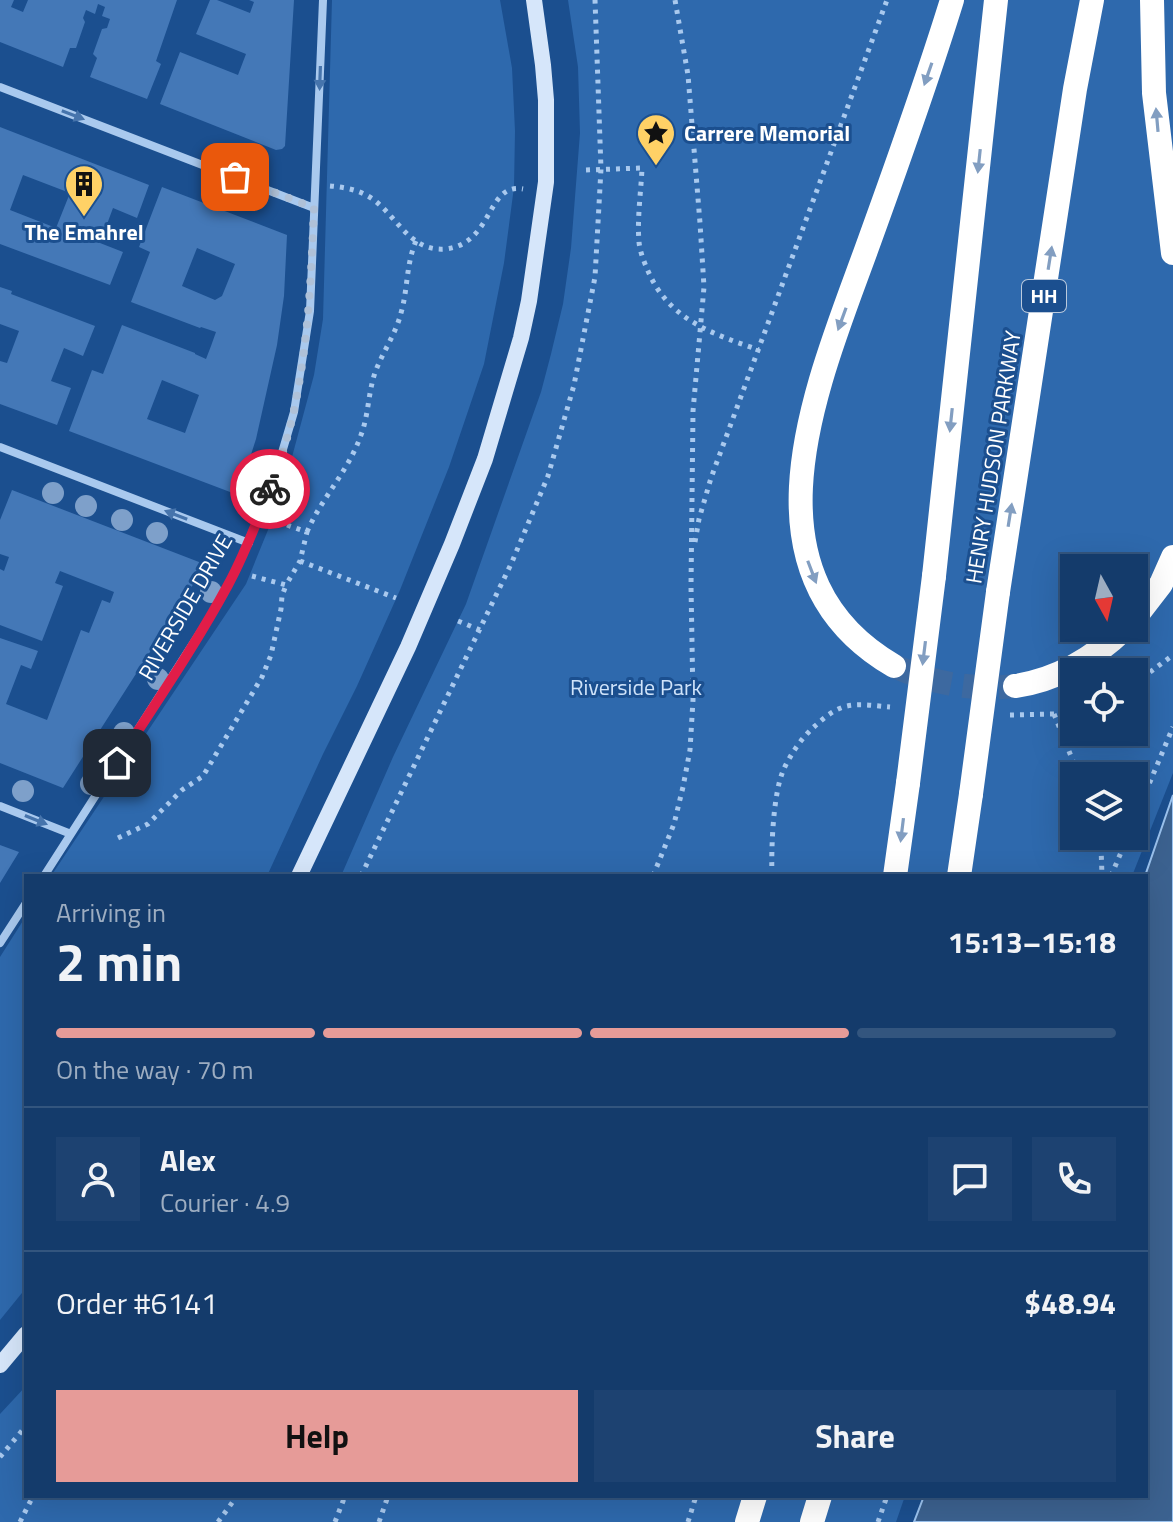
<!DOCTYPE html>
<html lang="en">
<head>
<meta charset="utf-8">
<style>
  :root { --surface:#143b6b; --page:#1d4271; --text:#f1f3f6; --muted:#9dadc1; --line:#33557e; --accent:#e69b98 }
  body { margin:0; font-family:"Titillium Web",sans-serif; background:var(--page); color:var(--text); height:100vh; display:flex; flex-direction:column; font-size:30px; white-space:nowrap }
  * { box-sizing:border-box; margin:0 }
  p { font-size:26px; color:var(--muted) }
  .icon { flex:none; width:44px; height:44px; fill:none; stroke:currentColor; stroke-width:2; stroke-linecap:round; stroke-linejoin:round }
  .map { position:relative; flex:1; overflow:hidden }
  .drawer { position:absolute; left:24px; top:874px; width:1124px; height:624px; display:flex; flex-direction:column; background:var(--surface); border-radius:0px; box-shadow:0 8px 32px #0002,0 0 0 2px var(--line) }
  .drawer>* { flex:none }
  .needle { width:52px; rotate:172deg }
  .controls { position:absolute; left:1060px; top:554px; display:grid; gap:16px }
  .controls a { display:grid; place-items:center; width:88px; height:88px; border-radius:0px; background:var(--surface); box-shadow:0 8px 32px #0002,0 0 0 2px var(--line); font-size:40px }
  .pin { position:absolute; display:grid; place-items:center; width:68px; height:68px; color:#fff; margin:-34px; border-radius:16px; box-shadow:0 4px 12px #0006 }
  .courier { position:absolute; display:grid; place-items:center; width:80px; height:80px; margin:-40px; border:6px solid #e11d48; border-radius:50%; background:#fff; color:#222; box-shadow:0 2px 10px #0007 }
  .overview em { font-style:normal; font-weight:700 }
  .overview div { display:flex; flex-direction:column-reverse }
  .overview { display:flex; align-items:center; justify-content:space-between; height:136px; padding:0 32px }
  h1 { font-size:52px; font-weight:700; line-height:60px }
  .bar { display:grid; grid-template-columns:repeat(4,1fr); gap:12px 8px; align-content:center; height:96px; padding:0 32px }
  .bar i { height:10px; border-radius:6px; background:var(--line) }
  .bar .active { background:var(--accent) }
  .bar p { grid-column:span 4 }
  .line { display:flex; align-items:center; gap:20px; padding:0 32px; border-top:2px solid var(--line) }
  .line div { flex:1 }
  .round { display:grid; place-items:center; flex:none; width:84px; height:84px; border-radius:0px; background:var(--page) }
  .primary-button { display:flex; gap:16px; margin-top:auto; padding:16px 32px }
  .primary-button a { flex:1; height:92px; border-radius:0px; background:var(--accent); color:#111; font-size:32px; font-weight:700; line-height:92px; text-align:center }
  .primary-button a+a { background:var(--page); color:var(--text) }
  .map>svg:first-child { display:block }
  .green { fill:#2e69ad; fill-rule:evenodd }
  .water { fill:#3c6290; stroke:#9cc4f0; stroke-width:2 }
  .building { fill:#4478b7; fill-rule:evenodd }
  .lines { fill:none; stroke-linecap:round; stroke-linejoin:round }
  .highway-tunnel { stroke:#3d69a0; stroke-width:24; stroke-dasharray:24 12; stroke-linecap:butt }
  .path { stroke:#a9c9ee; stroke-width:5; stroke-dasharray:4 6; stroke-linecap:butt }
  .street { stroke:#a9c9ee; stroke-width:8 }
  .secondary { stroke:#d6e6fa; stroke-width:16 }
  .highway { stroke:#fff; stroke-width:24 }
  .highway-bridge { stroke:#fff; stroke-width:24 }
  .tree { fill:#7ea0ca }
  .oneway { fill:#829ec1 }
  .oneway2 { fill:#4674ac }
  .done { stroke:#afc1d8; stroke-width:8; stroke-dasharray:0 14.4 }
  .route { stroke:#e11d48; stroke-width:10 }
  .labels { text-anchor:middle; stroke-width:6; stroke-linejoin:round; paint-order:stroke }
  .shield { fill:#1b4f8f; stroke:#bbcadd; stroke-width:2 }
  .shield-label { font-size:20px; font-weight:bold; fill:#fff }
  .poi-label { font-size:22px; font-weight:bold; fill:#fff; stroke:#1b4f8f; text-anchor:start }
  .street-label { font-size:22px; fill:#fff; stroke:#1b4f8f }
  .park-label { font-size:22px; fill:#cfe3fa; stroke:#1b4f8f }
</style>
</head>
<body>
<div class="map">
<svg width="1173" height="1522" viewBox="0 0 1173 1522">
  <rect width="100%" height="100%" fill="#1b4f8f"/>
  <path class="green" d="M332 0H500L512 68 515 131 514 187 504 263 484 364 449 467 400 590 357 686 323 754 267 876H51L246 584 281 498 314 375 323 319Z
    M568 0H1173V773L1132 876H341L393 757 466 604 541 392 551 354 563 304 571 248 580 133 578 67ZM1074 568H1134V628H1074ZM1074 672H1134V732H1074ZM1074 776H1134V836H1074Z
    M26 916V1288L0 1320V957Z
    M26 1386V1496H905L896 1522H0V1414Z"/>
  <path class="water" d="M1173 795V1522H914L924 1496H1146L1145 876Z"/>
  <path class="building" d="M0 0H14L11 7 23 12 28 0H177L156 61 161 64 147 99 90 77 97 58 93 54 102 29 107 28 110 19 102 16 105 7 98 4 95 14 86 10 83 18 85 22 76 48H70L63 67 0 42Z
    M210 0H217L250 13 254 2 249 0H294L285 146 282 149 276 150 160 104 180 52 238 75 246 54 196 34Z
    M0 127 149 185 137 218 113 208 100 243 123 252 110 285 0 244ZM23 175 70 193 56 228 10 210Z
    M162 187 287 235 284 296 277 345 256 439 238 495 69 431 92 370 103 374 122 325 195 353V354L206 359 211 346 216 332 201 327 200 328 131 302 150 252 139 247ZM197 248 235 264 222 296 215 300 182 286ZM162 380 199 395 185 433 147 419Z
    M0 287 12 291 11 294 95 326 83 356 64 348 51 381 71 388 57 425 0 404V361L7 363 19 331 0 324Z
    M12 490 199 562 203 569 63 788 0 763V638L38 651 31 669 21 665 6 704 47 720 81 630 89 633 102 600 110 603 114 592 60 571 55 583 63 586 42 641 0 625V569L4 571 9 557 0 554V520Z
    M0 845 19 852 0 883Z"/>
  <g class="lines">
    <path class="highway-tunnel" d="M894 666C931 683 973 691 1015 686"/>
    <path class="path" d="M586 170 642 168C641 192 637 218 639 242 640 252 644 262 648 271 669 320 713 334 759 350
      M330 186C342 187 355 189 366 195 395 210 407 252 445 249 494 244 486 182 523 189
      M307 532C322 497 348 472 361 435 369 414 368 391 376 370 384 350 396 333 401 313 408 289 406 264 416 241
      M695 542 699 519 711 478 887 0
      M300 561 396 598
      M252 576 286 585 300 561 307 532 273 520
      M458 621 480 630
      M1134 684 1173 655
      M1054 714 1079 776
      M1010 715 1054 714 1074 708
      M1134 820 1173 727
      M1099 836 1101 846 1102 876
      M118 838 148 824 182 790 203 776 262 677 271 655 281 609 282 596 286 585
      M1101 846 1120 836
      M361 876 512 562 548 476 574 385 595 277 601 169 595 0
      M653 876 674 824 683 787 690 750 693 700 691 586 693 411 704 287 700 223 688 75 675 0
      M772 876C771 849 773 795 783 771 790 755 802 737 815 726 824 718 834 709 847 706 861 703 876 706 890 707
      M1111 876 1128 836
      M0 1457 26 1426
      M20 1522 33 1496
      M218 1522 237 1496
      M335 1522 345 1496
      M379 1522 388 1496
      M688 1522 696 1496
      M878 1522 887 1496"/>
    <path class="street" d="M0 87 314 208
      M0 447 249 543
      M0 806 71 834
      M44 876 210 617 236 570 273 483 294 412 310 311 323 0
      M0 943 26 903"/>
    <path class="secondary" d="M299 876 408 647 452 544 485 459 521 338 529 301 546 182V100L543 65 534 0
      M0 1365 26 1334"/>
    <path class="highway" d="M1152 0 1154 93 1173 253
      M934 576 996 0
      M998 592 1075 89 1092 0
      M1134 619 1161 584 1173 557
      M894 666C731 571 821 376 869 242 898 162 927 81 952 0
      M1015 686C1057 680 1095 657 1125 628
      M895 876 908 783
      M959 876 971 794
      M747 1522 755 1496
      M812 1522 820 1496"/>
    <path class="highway-bridge" d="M908 783 934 576
      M971 794 998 592"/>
  </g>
  <g class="tree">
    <circle cx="53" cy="493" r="11"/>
    <circle cx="86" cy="506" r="11"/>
    <circle cx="122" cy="520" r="11"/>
    <circle cx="157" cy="533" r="11"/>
    <circle cx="211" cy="592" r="11"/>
    <circle cx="158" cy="679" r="11"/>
    <circle cx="124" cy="733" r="11"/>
    <circle cx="105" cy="763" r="11"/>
    <circle cx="91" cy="784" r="11"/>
    <circle cx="23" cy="791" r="11"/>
  </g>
  <defs><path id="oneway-solid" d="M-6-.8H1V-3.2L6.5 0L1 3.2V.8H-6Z" transform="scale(2)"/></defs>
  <g class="oneway">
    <use href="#oneway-solid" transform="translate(928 74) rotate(109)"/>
    <use href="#oneway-solid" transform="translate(1157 120) rotate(-95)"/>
    <use href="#oneway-solid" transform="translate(979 161) rotate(96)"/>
    <use href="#oneway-solid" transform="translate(1050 258) rotate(-81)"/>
    <use href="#oneway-solid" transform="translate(842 319) rotate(110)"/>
    <use href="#oneway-solid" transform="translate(951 420) rotate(96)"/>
    <use href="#oneway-solid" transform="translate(1010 515) rotate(-81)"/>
    <use href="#oneway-solid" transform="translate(812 572) rotate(69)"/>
    <use href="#oneway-solid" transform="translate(924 653) rotate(97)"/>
    <use href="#oneway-solid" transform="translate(902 830) rotate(97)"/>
  </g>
  <g class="oneway2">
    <use href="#oneway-solid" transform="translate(320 78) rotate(92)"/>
    <use href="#oneway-solid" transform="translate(73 115) rotate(21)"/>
    <use href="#oneway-solid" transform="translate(176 515) rotate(-159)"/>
    <use href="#oneway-solid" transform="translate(36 820) rotate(22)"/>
  </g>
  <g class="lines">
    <path class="done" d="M235 177 314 208C310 302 306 400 270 489"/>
    <path class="route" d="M117 763C155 704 195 646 228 585 245 554 257 521 270 489"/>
  </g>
  <defs>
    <g id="sight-pin" transform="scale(2)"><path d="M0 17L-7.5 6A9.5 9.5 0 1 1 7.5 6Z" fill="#ffd166" stroke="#1b4f8f"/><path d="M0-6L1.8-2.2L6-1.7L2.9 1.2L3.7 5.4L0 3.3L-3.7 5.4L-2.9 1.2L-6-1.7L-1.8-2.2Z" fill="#111"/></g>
    <g id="building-pin" transform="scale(2)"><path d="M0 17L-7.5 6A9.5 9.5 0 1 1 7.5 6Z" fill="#ffd166" stroke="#1b4f8f"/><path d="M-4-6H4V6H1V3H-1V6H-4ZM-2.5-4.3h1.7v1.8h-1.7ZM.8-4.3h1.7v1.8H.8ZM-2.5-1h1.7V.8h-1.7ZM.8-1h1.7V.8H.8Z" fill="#111"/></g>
  </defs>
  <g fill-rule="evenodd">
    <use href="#sight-pin" x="656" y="133"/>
    <use href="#building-pin" x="84" y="184"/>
  </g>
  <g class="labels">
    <rect class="shield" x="1022" y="280" width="44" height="32" rx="6"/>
    <g class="shield-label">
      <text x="1044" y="303">HH</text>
    </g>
    <g class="poi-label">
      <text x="684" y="141">Carrere Memorial</text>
      <text x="84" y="240" text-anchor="middle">The Emahrel</text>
    </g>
    <g class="street-label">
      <text transform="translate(993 457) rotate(-81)" y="8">HENRY HUDSON PARKWAY</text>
      <text transform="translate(185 607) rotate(-60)" y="8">RIVERSIDE DRIVE</text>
    </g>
    <g class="park-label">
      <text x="636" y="695">Riverside Park</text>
    </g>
  </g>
</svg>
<div class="controls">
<a><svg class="needle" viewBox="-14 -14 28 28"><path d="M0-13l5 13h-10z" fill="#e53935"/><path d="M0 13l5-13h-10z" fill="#9dadc1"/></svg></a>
<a><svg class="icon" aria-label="locate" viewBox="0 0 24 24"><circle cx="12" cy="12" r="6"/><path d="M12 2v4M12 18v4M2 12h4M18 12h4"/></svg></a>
<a><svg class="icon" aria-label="layers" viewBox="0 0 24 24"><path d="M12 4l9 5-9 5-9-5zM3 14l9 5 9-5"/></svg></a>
</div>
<div class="pin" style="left:235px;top:177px;background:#ea580c"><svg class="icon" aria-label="bag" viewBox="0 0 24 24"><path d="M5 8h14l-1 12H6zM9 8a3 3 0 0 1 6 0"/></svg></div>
<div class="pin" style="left:117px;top:763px;background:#1f2937"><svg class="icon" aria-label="home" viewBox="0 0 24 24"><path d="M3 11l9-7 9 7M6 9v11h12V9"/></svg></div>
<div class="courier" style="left:270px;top:489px"><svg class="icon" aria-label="bike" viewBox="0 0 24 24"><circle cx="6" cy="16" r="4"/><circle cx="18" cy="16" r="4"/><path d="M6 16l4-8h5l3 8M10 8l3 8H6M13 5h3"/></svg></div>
<section class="drawer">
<div class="overview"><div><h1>2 min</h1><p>Arriving in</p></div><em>15:13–15:18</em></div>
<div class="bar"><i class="active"></i><i class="active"></i><i class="active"></i><i></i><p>On the way · 70 m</p></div>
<div class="line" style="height:144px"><a class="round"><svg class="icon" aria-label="person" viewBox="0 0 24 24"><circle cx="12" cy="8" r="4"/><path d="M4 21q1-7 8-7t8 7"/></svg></a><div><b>Alex</b><p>Courier · 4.9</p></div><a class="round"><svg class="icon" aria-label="chat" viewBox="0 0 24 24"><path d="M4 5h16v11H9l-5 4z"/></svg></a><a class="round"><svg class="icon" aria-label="phone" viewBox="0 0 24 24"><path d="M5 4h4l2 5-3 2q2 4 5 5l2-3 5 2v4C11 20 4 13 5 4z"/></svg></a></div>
<div class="line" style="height:104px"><div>Order #6141</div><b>$48.94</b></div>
<div class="primary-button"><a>Help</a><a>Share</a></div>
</section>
</div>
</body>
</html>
